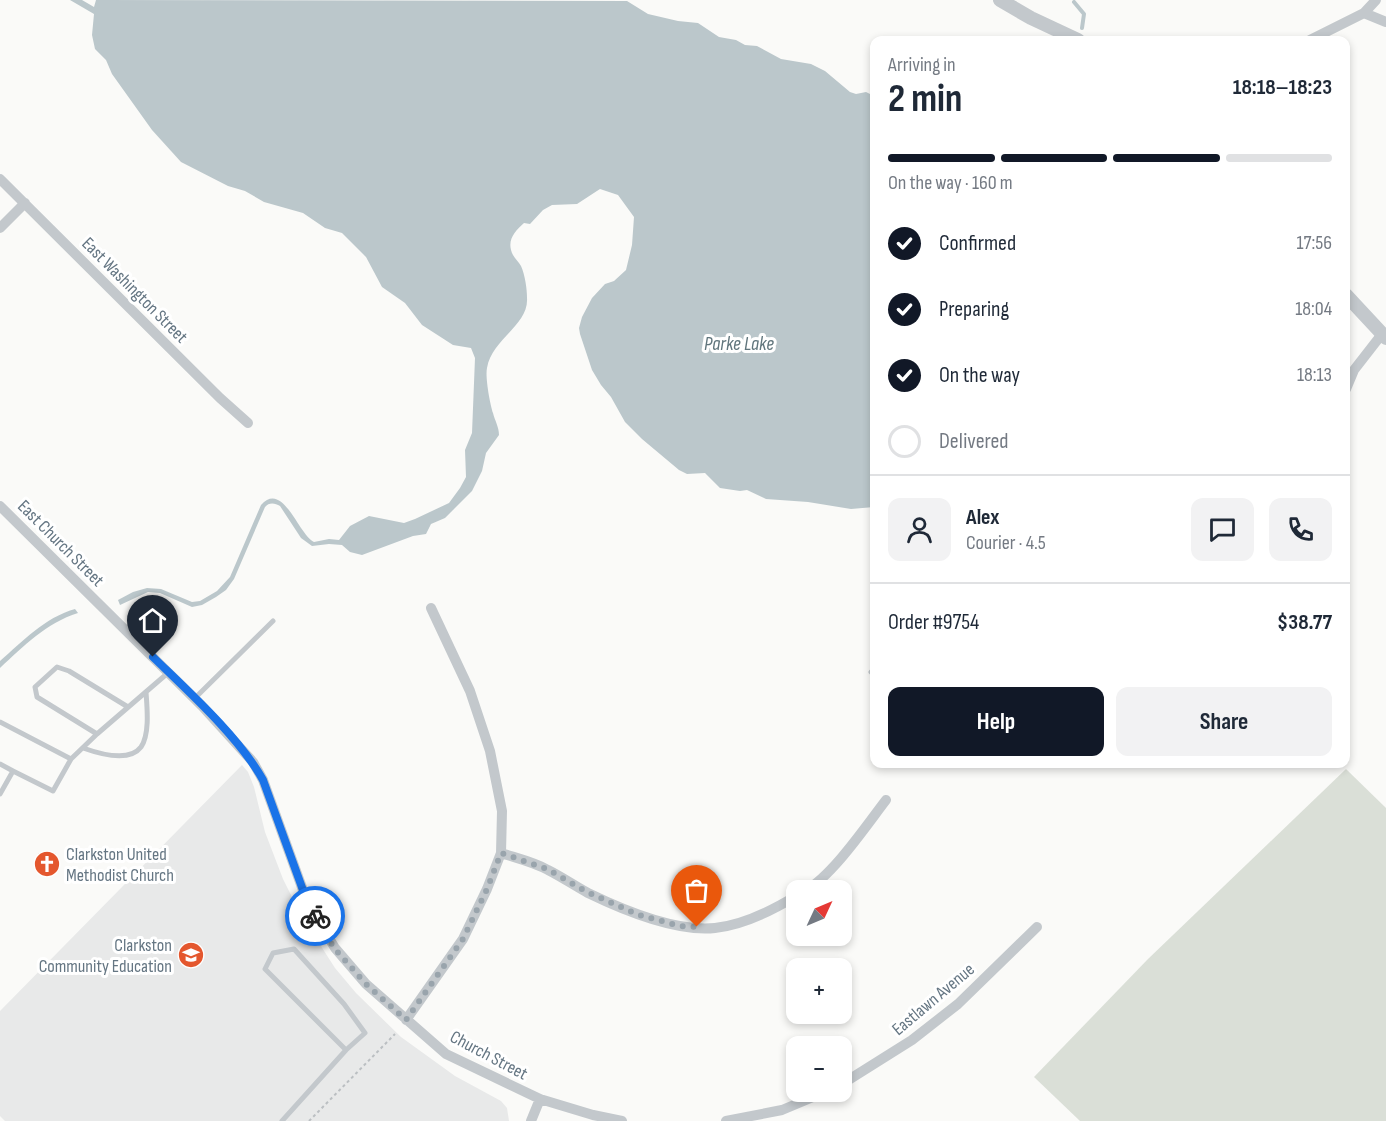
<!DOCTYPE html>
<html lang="en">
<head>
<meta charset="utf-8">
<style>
  :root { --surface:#fff; --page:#f2f2f3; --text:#1f2937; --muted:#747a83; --line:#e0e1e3; --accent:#111827 }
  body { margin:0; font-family:"Sofia Sans Condensed",sans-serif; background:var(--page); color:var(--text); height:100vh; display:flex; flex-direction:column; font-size:22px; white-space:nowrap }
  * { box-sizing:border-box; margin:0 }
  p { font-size:20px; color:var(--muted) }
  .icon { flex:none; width:33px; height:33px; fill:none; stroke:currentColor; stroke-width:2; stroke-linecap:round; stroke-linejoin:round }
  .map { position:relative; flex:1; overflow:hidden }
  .side { position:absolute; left:870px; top:36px; width:480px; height:732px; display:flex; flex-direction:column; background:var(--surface); border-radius:12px; box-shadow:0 3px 9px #0003 }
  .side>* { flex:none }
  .needle { width:39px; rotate:46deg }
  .fabs { position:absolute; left:786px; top:880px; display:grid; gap:12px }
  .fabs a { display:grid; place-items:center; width:66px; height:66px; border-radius:12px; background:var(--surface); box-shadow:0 3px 9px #0003; font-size:30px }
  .pin { position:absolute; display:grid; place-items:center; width:51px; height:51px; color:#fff; margin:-62px -26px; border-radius:50% 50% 50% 0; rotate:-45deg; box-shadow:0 0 6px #0007 }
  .pin .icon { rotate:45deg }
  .courier { position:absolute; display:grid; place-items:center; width:60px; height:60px; margin:-30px; border:4px solid #1a73e8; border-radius:50%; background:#fff; color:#222; box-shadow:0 2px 8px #0007 }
  .overview em { font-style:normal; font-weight:700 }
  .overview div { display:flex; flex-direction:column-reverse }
  .overview { display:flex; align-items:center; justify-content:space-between; height:102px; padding:0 18px }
  h1 { font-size:39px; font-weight:700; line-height:45px }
  .bar { display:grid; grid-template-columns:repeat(4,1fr); gap:9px 6px; align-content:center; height:72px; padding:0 18px }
  .bar i { height:8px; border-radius:4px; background:var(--line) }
  .bar .on { background:var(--accent) }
  .bar p { grid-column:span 4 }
  .line { display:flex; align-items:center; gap:15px; padding:0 18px; border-top:2px solid var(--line) }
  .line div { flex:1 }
  .round { display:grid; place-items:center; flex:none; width:63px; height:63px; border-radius:12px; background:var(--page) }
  ol { padding:0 18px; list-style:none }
  li { display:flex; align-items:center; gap:18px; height:66px }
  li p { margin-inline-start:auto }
  li .icon { padding:6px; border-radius:50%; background:var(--accent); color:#fff; stroke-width:4 }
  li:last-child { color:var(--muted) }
  li i { width:33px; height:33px; border:3px solid var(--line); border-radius:50% }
  .cta { display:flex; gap:12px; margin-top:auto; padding:12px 18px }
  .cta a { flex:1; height:69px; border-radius:12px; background:var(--accent); color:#fff; font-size:24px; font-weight:700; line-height:69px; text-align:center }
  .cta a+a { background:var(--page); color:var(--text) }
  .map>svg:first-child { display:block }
  .built { fill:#e8e9e9 }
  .green { fill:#dadfd7 }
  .water { fill:#bbc7cb }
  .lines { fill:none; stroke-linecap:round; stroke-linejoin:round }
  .stream { stroke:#bbc7cb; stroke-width:4 }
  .path { stroke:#bbbfc2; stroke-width:2; stroke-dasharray:3 3; stroke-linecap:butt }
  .service { stroke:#c3c8cc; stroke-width:5 }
  .minor { stroke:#c3c8cc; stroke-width:10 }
  .tertiary { stroke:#c3c8cc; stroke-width:14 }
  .done { stroke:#99a4ac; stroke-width:6; stroke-dasharray:0 10.8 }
  .route { stroke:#1a73e8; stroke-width:8 }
  .labels { text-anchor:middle; stroke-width:6; stroke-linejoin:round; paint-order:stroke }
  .street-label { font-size:18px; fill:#657683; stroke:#fff }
  .poi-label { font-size:18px; fill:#657683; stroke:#fff; text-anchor:start }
  .water-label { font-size:20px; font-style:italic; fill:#60757c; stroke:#fff }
</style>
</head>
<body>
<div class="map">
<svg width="1386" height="1121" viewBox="0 0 1386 1121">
  <rect width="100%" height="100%" fill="#fafaf8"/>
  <path class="built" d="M242 765 248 772 254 787 265 832 283 879 301 915 335 968 356 993 401 1037 455 1076 501 1101 507 1108 509 1121H5L0 1116V1011Z"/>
  <path class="green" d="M1346 769 1386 808V1121H1080L1034 1077 1148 959Z"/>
  <path class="water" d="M70 0H82L94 7 96 0 627 1 648 14 678 21 698 23 719 37 736 40 745 45 757 46 781 59 811 64 825 71 850 92 856 94 866 92 874 96V507L851 509 808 502 766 499 747 490 740 491 720 488 705 473 687 474 679 470 642 439 625 422 611 397 601 385 592 370 580 334 579 328 582 317 592 298 605 284 614 281 626 270 632 245 634 217 618 195 600 189 577 204 552 205 543 210 530 224 524 223C514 232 506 241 513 255 515 259 519 262 521 266 525 275 527 289 527 298 529 325 492 339 487 368 485 377 490 404 493 413 495 421 499 427 499 435L486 453 482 471 472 491 445 518 431 524 426 534 413 536 362 555 350 552 342 545 329 544 312 546 301 538 280 506C275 503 269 502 265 507L234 579 226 590 216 597 202 605 192 607 160 593 148 592 120 605 118 600 133 592 147 588 161 589 192 602 200 601 217 591 230 577 261 505C283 480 298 534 314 542L329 539 339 540 350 526 369 516 404 523 415 519 449 503 460 488 466 477 465 450 472 433 475 358 471 348 453 345 422 325 405 303 382 287 366 257 342 233 325 228 303 213 264 202 245 191 228 186 181 162 152 130 112 74 106 60 95 49 92 35 94 14Z
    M75 609 78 613C46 623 24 646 0 668V661C23 641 44 618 75 609Z"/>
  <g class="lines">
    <path class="stream" d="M1074 2 1084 14 1082 28"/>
    <path class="path" d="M309 1121 395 1034"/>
    <path class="service" d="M871 672 874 675
      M194 699 273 621
      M0 722 71 759 97 734 169 672
      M97 734 37 697 35 687 57 667 69 671 128 707
      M83 748C97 753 129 763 141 747 150 734 147 707 146 692
      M0 764 13 771
      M0 794 13 771 53 791 71 759
      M282 1121 346 1050 365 1033 344 1004 294 949 273 953 265 969 346 1050"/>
    <path class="minor" d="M1364 13 1386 22
      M1310 40 1364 13 1376 0
      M0 179 220 398 248 423
      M0 228 25 203
      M1346 389 1354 370 1382 334
      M0 506 202 706 253 762 263 780 308 904 335 948 366 984 446 1054 540 1099 593 1115 622 1121
      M431 608 470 691 490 751 502 811 501 853C516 858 534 862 548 870 562 877 575 886 588 893 623 910 676 932 715 928 743 925 773 910 796 896
      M805 891C833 875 866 826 886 800
      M406 1020 463 939 487 889 501 853
      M842 1084 912 1040 958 1004 1037 927
      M531 1121 540 1099
      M726 1121 782 1110 825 1092"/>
    <path class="tertiary" d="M1000 0 1031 18 1078 40
      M1346 295 1386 338"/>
  </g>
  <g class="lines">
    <path class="done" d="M315 916 334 948 366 984 406 1020 463 939 487 889 501 853 547 869 587 892 639 915 680 926 697 927"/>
    <path class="route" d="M153 657C189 692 239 737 263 780L308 904 315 916"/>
  </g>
  <defs>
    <g id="church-disc" transform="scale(1.35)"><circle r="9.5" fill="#e4572e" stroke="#fff"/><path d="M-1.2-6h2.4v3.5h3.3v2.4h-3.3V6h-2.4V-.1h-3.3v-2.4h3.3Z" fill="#fff"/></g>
    <g id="school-disc" transform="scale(1.35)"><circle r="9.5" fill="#e4572e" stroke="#fff"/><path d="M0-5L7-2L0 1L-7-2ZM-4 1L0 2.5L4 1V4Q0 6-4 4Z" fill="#fff"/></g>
  </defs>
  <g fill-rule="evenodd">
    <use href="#church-disc" x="47" y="864"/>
    <use href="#school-disc" x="191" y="955"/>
  </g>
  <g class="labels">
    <g class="street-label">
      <text transform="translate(135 290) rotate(45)" y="6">East Washington Street</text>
      <text transform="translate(61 543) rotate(45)" y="6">East Church Street</text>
      <text transform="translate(933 999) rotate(-40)" y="6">Eastlawn Avenue</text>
      <text transform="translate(489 1055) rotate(28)" y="6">Church Street</text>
    </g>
    <g class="poi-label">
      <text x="66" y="860">Clarkston United<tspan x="66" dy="21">Methodist Church</tspan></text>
      <text x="172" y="951" text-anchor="end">Clarkston<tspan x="172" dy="21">Community Education</tspan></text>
    </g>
    <g class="water-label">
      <text x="739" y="350">Parke Lake</text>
    </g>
  </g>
</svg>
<div class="fabs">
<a><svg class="needle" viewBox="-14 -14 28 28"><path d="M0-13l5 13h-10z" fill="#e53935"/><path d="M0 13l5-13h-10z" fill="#747a83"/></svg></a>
<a>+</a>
<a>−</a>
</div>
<div class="pin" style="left:697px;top:927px;background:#ea580c"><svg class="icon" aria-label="bag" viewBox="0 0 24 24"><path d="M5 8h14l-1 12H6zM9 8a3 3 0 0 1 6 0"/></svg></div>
<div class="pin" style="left:153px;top:657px;background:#1f2937"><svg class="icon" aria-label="home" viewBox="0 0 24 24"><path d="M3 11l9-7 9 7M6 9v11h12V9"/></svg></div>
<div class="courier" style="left:315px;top:916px"><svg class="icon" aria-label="bike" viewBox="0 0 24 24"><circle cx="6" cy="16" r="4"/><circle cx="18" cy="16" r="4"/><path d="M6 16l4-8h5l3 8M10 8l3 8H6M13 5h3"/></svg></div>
<section class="side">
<div class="overview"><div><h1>2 min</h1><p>Arriving in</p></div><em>18:18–18:23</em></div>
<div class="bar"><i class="on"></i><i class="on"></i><i class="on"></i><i></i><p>On the way · 160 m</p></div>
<ol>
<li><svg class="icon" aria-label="check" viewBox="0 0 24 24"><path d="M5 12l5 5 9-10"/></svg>Confirmed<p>17:56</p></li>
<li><svg class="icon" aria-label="check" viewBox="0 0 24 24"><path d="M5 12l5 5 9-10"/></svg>Preparing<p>18:04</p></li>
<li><svg class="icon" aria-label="check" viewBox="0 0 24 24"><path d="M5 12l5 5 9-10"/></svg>On the way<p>18:13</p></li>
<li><i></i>Delivered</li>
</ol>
<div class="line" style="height:108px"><a class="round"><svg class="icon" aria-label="person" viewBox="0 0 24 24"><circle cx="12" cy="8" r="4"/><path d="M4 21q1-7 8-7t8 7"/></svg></a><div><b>Alex</b><p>Courier · 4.5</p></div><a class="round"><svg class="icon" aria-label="chat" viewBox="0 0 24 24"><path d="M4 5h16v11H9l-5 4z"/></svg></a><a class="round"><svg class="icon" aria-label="phone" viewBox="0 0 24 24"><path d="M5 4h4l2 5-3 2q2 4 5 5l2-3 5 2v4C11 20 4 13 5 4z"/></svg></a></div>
<div class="line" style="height:78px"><div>Order #9754</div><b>$38.77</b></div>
<div class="cta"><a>Help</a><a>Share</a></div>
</section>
</div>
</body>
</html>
